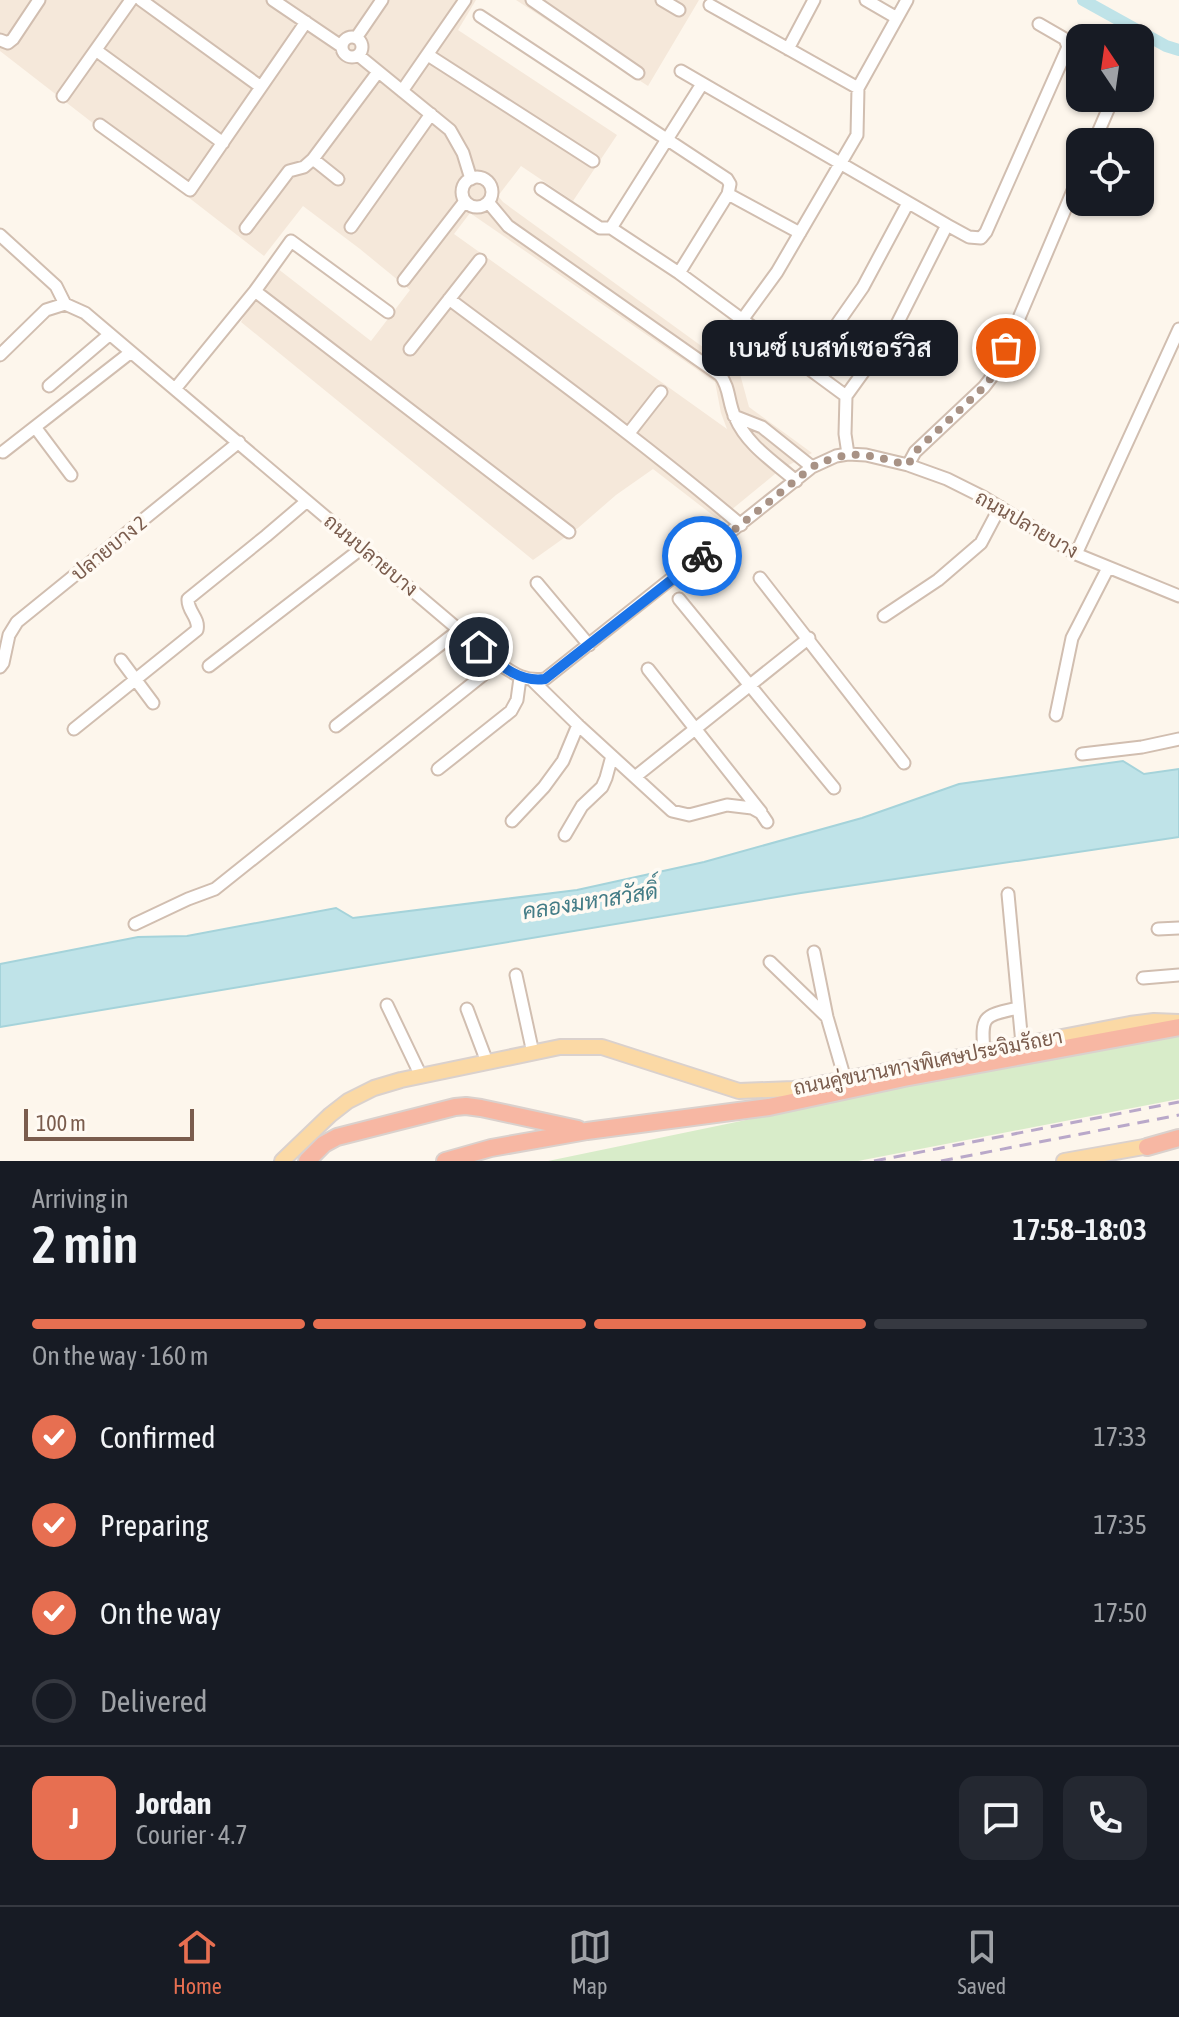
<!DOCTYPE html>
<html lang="en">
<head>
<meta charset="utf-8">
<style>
  :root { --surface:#171b24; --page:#242831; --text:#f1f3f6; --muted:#9ea1a6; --line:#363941; --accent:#e76f51 }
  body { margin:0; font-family:"Asap Condensed",Sarabun,sans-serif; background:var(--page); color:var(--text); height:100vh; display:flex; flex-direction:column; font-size:30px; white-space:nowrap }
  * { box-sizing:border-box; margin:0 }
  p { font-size:26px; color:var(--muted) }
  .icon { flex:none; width:44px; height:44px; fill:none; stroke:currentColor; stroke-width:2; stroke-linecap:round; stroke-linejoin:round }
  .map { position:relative; height:1161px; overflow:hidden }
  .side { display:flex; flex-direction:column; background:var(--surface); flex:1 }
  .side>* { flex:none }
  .needle { width:52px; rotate:347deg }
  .tools { position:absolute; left:1066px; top:24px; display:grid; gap:16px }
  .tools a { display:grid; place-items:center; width:88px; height:88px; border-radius:16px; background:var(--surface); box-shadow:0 2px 6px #0004; font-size:40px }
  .scale { position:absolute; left:24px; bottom:20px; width:170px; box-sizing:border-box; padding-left:8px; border:4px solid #7a5c4d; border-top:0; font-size:22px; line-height:28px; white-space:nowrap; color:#7a5c4d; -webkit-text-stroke:6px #fffaf3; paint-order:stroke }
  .pin { position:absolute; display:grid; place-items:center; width:68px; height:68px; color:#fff; margin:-34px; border:4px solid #fff; border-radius:50%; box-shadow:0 2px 8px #0007 }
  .courier { position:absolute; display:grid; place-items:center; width:80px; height:80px; margin:-40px; border:6px solid #1a73e8; border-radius:50%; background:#fff; color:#222; box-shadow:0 2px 10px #0007 }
  .bubble { position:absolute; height:56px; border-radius:16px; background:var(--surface); box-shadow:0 2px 6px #0004; font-size:26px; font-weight:600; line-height:56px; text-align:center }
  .head em { font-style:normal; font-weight:600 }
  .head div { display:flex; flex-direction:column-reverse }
  .head { display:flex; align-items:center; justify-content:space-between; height:136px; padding:0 32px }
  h1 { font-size:52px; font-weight:600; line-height:60px }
  .bar { display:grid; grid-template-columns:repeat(4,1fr); gap:12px 8px; align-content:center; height:96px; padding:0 32px }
  .bar i { height:10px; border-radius:6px; background:var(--line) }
  .bar .active { background:var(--accent) }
  .bar p { grid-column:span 4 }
  .line { display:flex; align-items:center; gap:20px; padding:0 32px; border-top:2px solid var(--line) }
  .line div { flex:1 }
  .round { display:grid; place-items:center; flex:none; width:84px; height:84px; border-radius:16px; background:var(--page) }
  ol { padding:0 32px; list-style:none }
  li { display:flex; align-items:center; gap:24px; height:88px }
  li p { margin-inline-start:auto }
  li .icon { padding:8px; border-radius:50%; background:var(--accent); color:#fff; stroke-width:4 }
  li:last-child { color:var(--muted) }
  li i { width:44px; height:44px; border:4px solid var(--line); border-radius:50% }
  .dock { display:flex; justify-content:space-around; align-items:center; height:112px; border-top:2px solid var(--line); background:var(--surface); font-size:22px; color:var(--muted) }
  .dock a { display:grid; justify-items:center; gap:4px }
  .dock .active { color:var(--accent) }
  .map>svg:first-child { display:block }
  .residential { fill:#f5e8da; fill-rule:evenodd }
  .green { fill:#d8ecc9 }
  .water { fill:#bfe3e8; stroke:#a5d3da; stroke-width:2 }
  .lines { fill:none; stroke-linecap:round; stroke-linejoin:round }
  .canal { stroke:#bfe3e8; stroke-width:12 }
  .minor-casing { stroke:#d1beb0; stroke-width:15 }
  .major-casing { stroke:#dad1cd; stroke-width:18 }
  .highway-casing { stroke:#dad1cd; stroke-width:20 }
  .minor { stroke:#fff; stroke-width:11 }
  .major { stroke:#fbd9a5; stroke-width:14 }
  .highway { stroke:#f7b7a3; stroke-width:16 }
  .rail { stroke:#b9a8c9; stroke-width:3; stroke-dasharray:12 8; stroke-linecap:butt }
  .done { stroke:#a89285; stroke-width:8; stroke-dasharray:0 14.4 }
  .route { stroke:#1a73e8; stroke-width:10 }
  .labels { text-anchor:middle; stroke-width:7; stroke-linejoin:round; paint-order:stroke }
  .street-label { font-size:20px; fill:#7a5c4d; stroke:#fffaf3 }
  .water-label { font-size:22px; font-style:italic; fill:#437c86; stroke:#fffaf3 }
</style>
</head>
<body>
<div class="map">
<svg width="1179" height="1161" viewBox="0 0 1179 1161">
  <rect width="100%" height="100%" fill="#fdf6ec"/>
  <path class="residential" d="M0 0H476L458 30 617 135 573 201 521 166 498 196 503 202 740 374 749 407 812 453 781 469 719 520 653 469 616 495 578 528 533 560 241 322 273 265 371 341 410 290 360 249 303 206 264 256 0 51ZM470 213 715 382 721 413 727 429 454 234Z
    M516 0H699L648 86Z"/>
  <path class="green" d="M1162 1027 1179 1031V1099L858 1161H548L789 1111Z"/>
  <path class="water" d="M1123 761 1144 774 1179 769V837L801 893 0 1027V964L138 937 187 936 336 908 353 918 577 890 704 862 862 818 959 784Z"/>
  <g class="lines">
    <path class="canal" d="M1083 0 1166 46 1179 50"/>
    <g class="minor-casing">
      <path id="minor" d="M141 0 261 87
        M273 0 341 46
        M532 0 638 73
        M662 0 679 10
        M866 0 897 18
        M710 5 858 88
        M480 16 727 179 730 184 728 194 679 273
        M342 47a10 10 0 1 1 20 0a10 10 0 1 1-20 0Z
        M356 38 382 0
        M0 40 8 43 13 39 39 0
        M788 49 814 0
        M97 51 223 143
        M358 55 450 130 463 153 471 179
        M428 55 593 161
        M681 71 947 225 969 237 981 238 986 232 1068 47 1065 39 1039 24
        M402 91 465 0
        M63 96 131 0
        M100 125 190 190 306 22
        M1094 142 1113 98
        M313 159 338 179
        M462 192a15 15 0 1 1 30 0a15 15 0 1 1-30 0Z
        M541 189 600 228H611L679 273 846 396
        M728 194 800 233
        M488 202 508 226 720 375C730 387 728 403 735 417 747 445 773 461 796 481
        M351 227 431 114
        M246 228 289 171 304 167 313 159 378 72
        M611 228 702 84
        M0 235 56 286 65 304
        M404 280 465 201
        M255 291 569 532
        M449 299C548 373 647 445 741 525
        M742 320 777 272 857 135 858 88 907 0
        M410 349 480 260
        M0 355 46 310 65 304 85 313 498 663C514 674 525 682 545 679L812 467 836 456 848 454 866 455 908 465 947 479 983 497 1076 554 1179 596
        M807 367 863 287 908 203
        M49 386 110 334
        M175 389 255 291 291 241 388 312
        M846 396 895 328 947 225
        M846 396 845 434 848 454
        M734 416 762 427 812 467
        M35 427 71 475
        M629 433 661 392
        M3 452 131 352
        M908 465 915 452 984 387 997 370 1080 174
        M1076 554 1179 329
        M760 578 904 763
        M537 583 589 645
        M679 599 834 788
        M884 616 938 580 981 543 1000 507
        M121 660 153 703
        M209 666 362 548
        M0 667 3 663 9 635 17 622 239 442
        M648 669 761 812
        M533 681 578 725 672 811 689 815 727 805 752 808 761 813 767 822
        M1056 715 1072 638 1108 568
        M336 726 459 630
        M74 729 197 630C200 618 187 611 188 599L266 536 307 501
        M1082 754 1142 747 1179 739
        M438 769 511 711 517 700 520 678
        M635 777 809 638
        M512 821 544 787 563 761 578 725
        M565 835 582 806 602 787 606 778 612 756
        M1008 894 1022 1044
        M135 924 188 899 215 889 498 663
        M1158 929 1179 928
        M814 952 827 1017 845 1079
        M770 962 827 1017
        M516 975 533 1053
        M1143 978 1179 975
        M387 1005 421 1076
        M467 1009 487 1062
        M984 1052C981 1015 983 1016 1018 1008"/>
    </g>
    <g class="major-casing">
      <path id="major" d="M282 1161 330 1115 348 1101 374 1088 401 1080 560 1047H602L739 1091 793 1089 1130 1024 1154 1021 1179 1022
        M1064 1161 1155 1145"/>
    </g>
    <g class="highway-casing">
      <path id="highway" d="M1147 1147 1179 1138
        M307 1161 324 1144 337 1137 455 1107 466 1106 481 1108 578 1129
        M445 1161 491 1148 587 1131 769 1107 904 1078 1179 1027"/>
    </g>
    <use href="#minor" class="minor"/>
    <use href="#major" class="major"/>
    <use href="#highway" class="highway"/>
    <path class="rail" d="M874 1161 1179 1102
      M941 1161 1179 1115"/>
  </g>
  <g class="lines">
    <path class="done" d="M702 556 812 467C853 447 867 455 908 465L915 452 984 387 997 370 1006 348"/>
    <path class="route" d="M479 647C499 664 518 683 545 679L702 556"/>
  </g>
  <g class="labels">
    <g class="street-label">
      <text transform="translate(1027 524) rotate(30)" y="7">ถนนปลายบาง</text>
      <text transform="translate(109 548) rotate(-39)" y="7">ปลายบาง 2</text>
      <text transform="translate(371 555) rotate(40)" y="7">ถนนปลายบาง</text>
      <text transform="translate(928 1062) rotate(-11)" y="7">ถนนคู่ขนานทางพิเศษประจิมรัถยา</text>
    </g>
    <g class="water-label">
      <text transform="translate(590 901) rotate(-9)" y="8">คลองมหาสวัสดิ์</text>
    </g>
  </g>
</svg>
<div class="tools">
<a><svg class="needle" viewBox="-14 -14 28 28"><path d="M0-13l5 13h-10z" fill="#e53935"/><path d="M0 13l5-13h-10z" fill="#9ea1a6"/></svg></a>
<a><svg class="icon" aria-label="locate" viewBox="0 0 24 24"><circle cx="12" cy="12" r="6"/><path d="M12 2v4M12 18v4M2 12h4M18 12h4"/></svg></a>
</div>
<div class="scale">100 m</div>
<div class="pin" style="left:1006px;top:348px;background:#ea580c"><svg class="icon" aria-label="bag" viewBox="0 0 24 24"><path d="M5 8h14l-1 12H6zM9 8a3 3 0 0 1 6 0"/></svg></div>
<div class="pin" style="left:479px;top:647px;background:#1f2937"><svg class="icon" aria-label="home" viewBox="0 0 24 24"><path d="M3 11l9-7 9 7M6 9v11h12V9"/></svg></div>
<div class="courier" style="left:702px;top:556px"><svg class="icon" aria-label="bike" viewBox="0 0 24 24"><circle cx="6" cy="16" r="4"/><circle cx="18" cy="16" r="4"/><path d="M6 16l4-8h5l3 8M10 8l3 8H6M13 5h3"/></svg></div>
<div class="bubble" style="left:702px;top:320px;width:256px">เบนซ์ เบสท์เซอร์วิส</div>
</div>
<section class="side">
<div class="head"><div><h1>2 min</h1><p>Arriving in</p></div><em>17:58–18:03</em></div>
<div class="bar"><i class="active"></i><i class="active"></i><i class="active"></i><i></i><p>On the way · 160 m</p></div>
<ol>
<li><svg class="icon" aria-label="check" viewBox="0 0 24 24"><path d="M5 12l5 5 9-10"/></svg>Confirmed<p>17:33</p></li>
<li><svg class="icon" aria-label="check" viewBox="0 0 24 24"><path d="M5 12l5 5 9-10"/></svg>Preparing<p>17:35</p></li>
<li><svg class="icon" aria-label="check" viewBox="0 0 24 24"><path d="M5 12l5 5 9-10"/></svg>On the way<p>17:50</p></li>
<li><i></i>Delivered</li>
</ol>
<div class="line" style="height:144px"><b class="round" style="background:var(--accent);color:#fff">J</b><div><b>Jordan</b><p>Courier · 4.7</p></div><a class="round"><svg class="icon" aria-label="chat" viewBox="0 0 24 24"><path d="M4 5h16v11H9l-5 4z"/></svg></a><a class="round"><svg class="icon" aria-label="phone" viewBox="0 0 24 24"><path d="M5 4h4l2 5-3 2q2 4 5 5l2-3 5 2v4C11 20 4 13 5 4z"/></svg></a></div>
</section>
<nav class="dock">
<a class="active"><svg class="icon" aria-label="home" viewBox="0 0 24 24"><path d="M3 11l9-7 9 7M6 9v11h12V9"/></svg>Home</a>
<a><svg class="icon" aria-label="map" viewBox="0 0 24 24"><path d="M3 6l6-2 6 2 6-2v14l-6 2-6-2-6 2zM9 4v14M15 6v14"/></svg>Map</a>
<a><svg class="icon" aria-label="saved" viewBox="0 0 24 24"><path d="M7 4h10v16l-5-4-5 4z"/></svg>Saved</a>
</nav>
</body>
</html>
